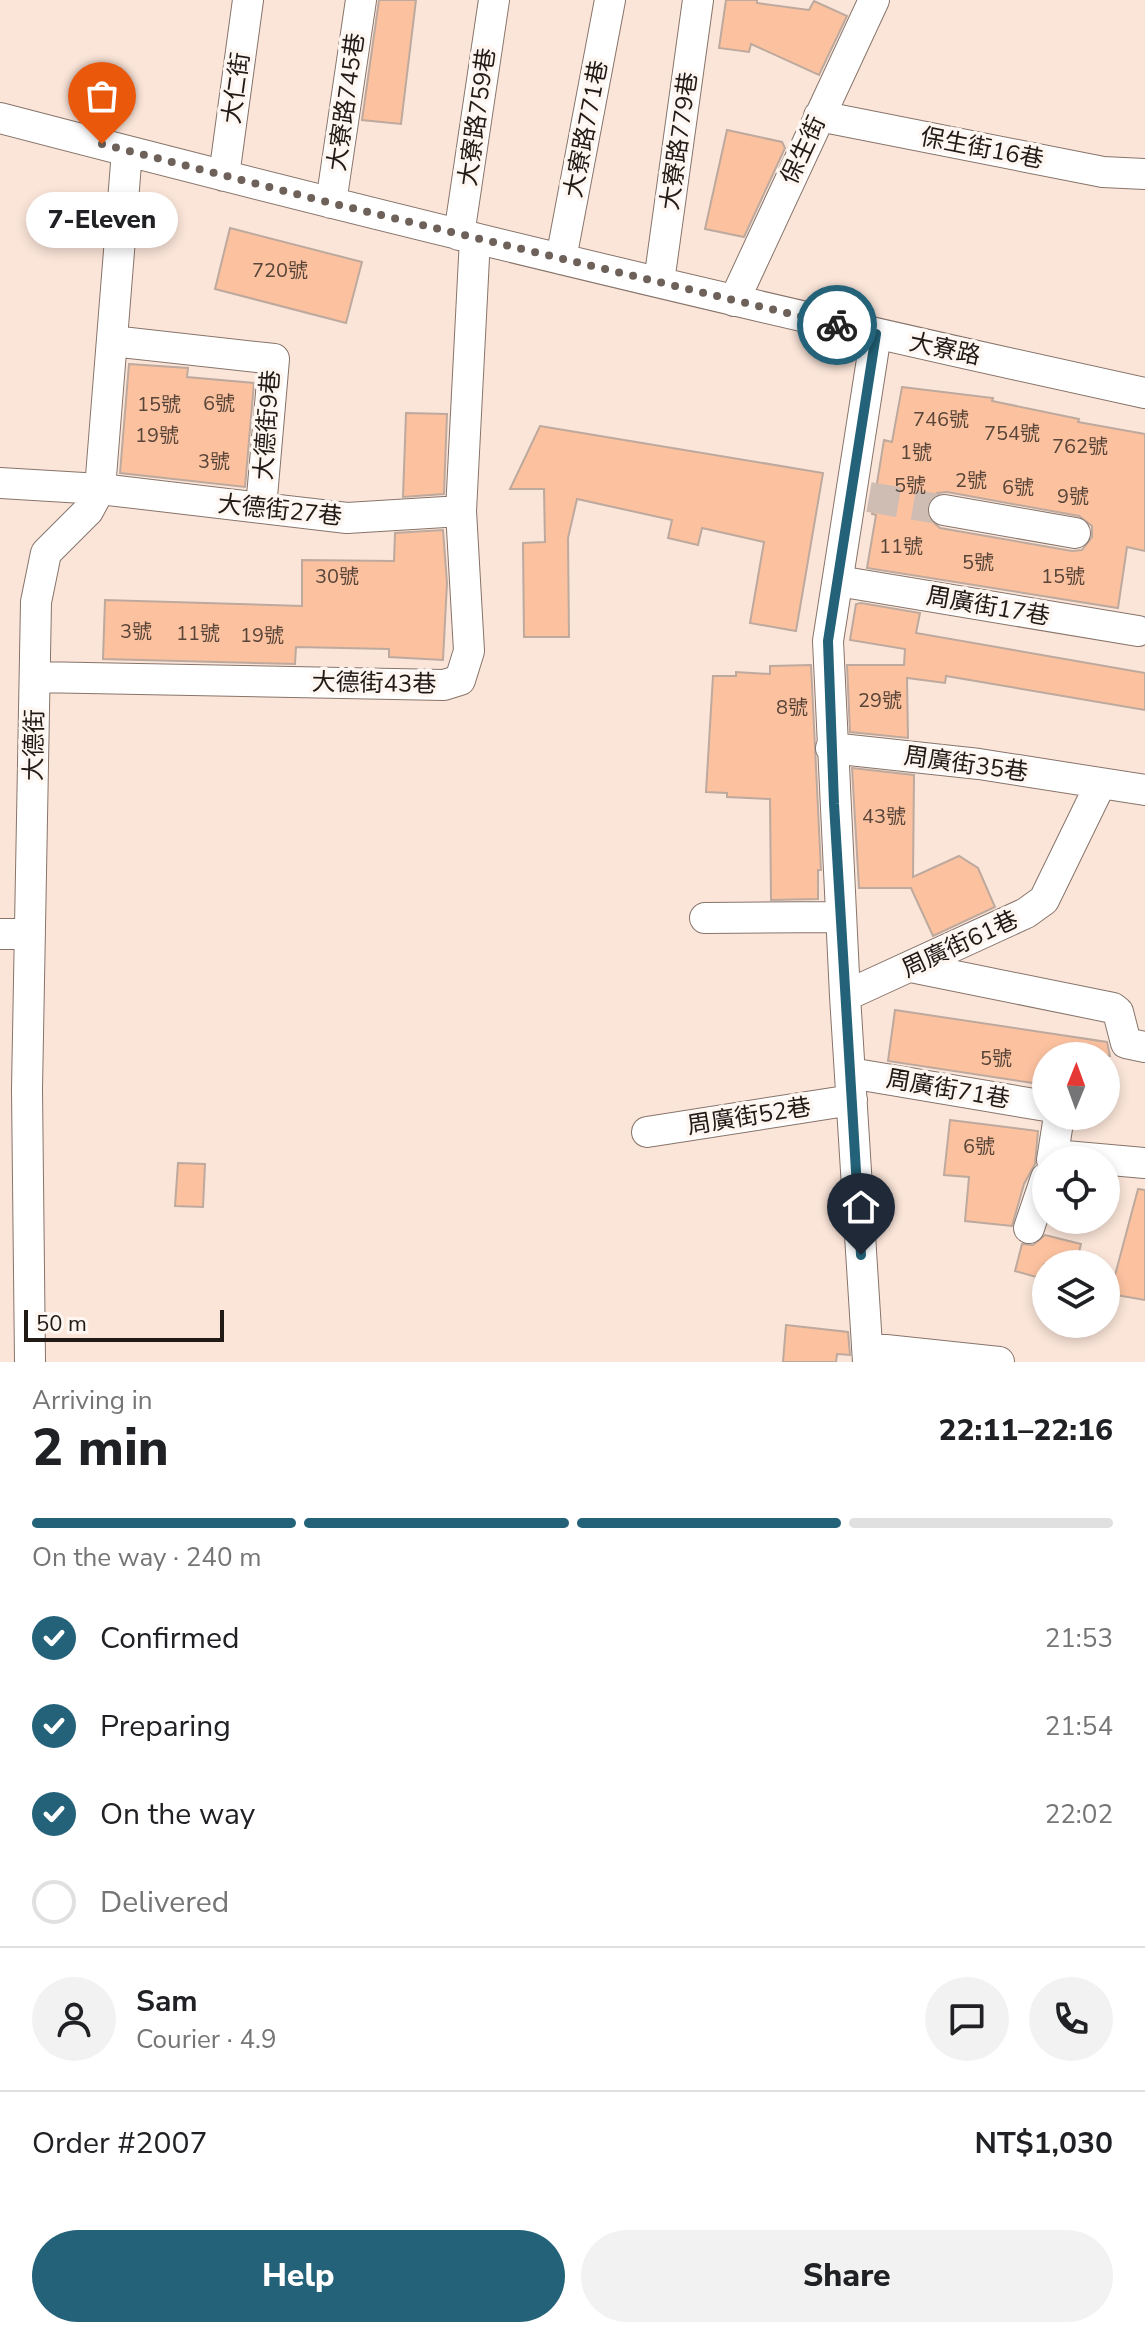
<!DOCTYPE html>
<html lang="en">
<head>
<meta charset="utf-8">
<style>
  :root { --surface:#fff; --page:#f2f2f2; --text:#202124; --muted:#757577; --line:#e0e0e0; --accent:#236278 }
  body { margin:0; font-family:"Nunito Sans","Noto Sans TC",sans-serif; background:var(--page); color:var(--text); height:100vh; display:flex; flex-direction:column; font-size:30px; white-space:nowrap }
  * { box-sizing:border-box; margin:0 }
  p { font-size:26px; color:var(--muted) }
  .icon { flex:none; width:44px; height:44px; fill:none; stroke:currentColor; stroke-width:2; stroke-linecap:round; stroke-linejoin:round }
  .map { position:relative; height:1362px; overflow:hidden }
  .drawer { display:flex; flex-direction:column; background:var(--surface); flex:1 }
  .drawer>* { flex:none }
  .needle { width:52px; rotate:1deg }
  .buttons { position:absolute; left:1032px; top:1042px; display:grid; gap:16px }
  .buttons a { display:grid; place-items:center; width:88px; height:88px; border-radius:50%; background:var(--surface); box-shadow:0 4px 12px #0003; font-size:40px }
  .scale { position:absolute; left:24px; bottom:20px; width:200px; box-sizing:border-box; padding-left:8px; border:4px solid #211a15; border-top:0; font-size:22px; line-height:28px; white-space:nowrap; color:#211a15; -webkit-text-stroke:6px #fef6f1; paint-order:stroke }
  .pin { position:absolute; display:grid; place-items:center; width:68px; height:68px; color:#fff; margin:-82px -34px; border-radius:50% 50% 50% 0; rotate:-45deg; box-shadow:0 0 8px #0007 }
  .pin .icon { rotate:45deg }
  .courier { position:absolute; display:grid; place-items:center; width:80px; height:80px; margin:-40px; border:6px solid #236278; border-radius:50%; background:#fff; color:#222; box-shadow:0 2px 10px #0007 }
  .bubble { position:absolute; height:56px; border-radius:28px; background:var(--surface); box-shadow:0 4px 12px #0003; font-size:26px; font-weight:800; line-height:56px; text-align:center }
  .summary em { font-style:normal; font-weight:800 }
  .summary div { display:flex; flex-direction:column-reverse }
  .summary { display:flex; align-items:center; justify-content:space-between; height:136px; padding:0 32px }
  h1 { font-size:52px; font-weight:800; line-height:60px }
  .bar { display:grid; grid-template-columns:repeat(4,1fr); gap:12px 8px; align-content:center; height:96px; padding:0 32px }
  .bar i { height:10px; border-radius:6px; background:var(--line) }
  .bar .selected { background:var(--accent) }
  .bar p { grid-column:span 4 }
  .line { display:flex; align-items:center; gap:20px; padding:0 32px; border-top:2px solid var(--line) }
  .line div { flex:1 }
  .round { display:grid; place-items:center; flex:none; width:84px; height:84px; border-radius:42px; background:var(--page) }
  ol { padding:0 32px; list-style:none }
  li { display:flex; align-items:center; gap:24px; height:88px }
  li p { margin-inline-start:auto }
  li .icon { padding:8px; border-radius:50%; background:var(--accent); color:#fff; stroke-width:4 }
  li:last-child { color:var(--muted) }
  li i { width:44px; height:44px; border:4px solid var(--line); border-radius:50% }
  .action { display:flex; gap:16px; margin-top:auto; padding:16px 32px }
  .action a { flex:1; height:92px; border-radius:48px; background:var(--accent); color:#fff; font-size:32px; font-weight:800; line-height:92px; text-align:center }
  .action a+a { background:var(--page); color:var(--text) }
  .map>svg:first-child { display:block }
  .building { fill:#fcc2a0; stroke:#bda99d; stroke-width:2; fill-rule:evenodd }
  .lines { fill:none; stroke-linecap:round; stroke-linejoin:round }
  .minor-tunnel { stroke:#cfbcb2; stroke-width:30; stroke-dasharray:30 15; stroke-linecap:butt }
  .minor-casing { stroke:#87746a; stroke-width:32 }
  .minor { stroke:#fff; stroke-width:30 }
  .done { stroke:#6d615a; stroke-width:8; stroke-dasharray:0 14.4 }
  .route { stroke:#236278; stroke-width:10 }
  .labels { text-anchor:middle; stroke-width:7; stroke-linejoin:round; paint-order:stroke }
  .number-label { font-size:20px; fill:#584438 }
  .street-label { font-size:24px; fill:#211a15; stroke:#fef6f1 }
</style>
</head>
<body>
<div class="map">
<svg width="1145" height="1362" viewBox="0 0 1145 1362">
  <rect width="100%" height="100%" fill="#fbe5d9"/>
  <path class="building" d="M379 0H416L401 124 362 120Z
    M726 0H757V3L809 10 814 1 847 16 819 75 751 44 749 52 719 48Z
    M727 130 782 142 785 148 744 237 705 229Z
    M230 228 362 262 346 323 215 289Z
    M129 364 188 368 187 377 254 383 245 487 120 473Z
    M902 387 993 398 992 401 1079 419 1078 422 1145 434V551L1127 547 1118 608 867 568 876 515 872 514 884 440 892 442ZM947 492 1079 516 1092 526V537L1082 550 1072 551 940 528 927 517 926 506 937 493Z
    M406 413 447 414 444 494 403 497Z
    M540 426 823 473 796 631 750 623 764 542 702 528 698 545 668 538 672 520 577 499 568 538 569 637H524L523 543 545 542 544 489H510Z
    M443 530 447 583 443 660 389 657V649L296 647 295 664 103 659 105 600 302 606V560L394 561 395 533Z
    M861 603 920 613 916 633 1145 673V710L946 676 945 683 907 678 908 738 850 732 847 665H904L905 649 850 640 856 604Z
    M811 665 821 870H818V899L771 900 770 799 727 797V793L706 792 713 676H736V672L770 674V666Z
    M852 768 914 775 913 877 959 856 978 868 995 907 933 936 911 888H859Z
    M895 1010 1107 1042 1110 1056H1046V1085L888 1061Z
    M950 1120 1038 1131 1035 1164 1024 1184 1012 1226 965 1221 969 1177 944 1175Z
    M178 1163 205 1164 203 1207 175 1206Z
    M1138 1189 1145 1190V1300L1110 1294Z
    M1045 1235 1081 1244 1076 1264H1044L1040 1278 1015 1271 1022 1244 1033 1245Z
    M786 1325 848 1332 850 1355 837 1354 836 1362H783Z"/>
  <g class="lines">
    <path class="minor-tunnel" d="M869 497 944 510"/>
    <g class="minor-casing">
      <path id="minor" d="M819 116 1103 172 1145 174
        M0 118C380 217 761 310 1145 393
        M224 176 248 0
        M331 203 361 0
        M459 235 494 0
        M561 259 610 0
        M659 282 698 0
        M734 301 874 0
        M112 341 274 359 261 508
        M0 483 100 489 347 518 461 511
        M944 510 1075 533
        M838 581 1138 631
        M35 677 444 685 460 680 469 651 461 511 475 238
        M831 748 979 764 1145 790
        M705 918 840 917
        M0 934H30
        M911 967 1113 1008 1118 1012 1126 1043 1145 1047
        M845 996 1026 913 1044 900 1100 785
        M850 1073 1046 1106
        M647 1132 852 1100
        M1054 1155 1145 1163
        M1052 1160 1059 1116
        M1029 1228 1046 1178
        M867 1348 999 1362
        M30 1362 27 1089 36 602 46 553 88 511 100 489 127 151
        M868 1362 845 996 828 641 876 334"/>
    </g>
    <use href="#minor" class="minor"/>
  </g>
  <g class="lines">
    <path class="done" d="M102 144 331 203 837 325"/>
    <path class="route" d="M837 325 876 334 828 641 834 804 861 1255"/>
  </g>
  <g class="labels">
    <g class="number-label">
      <text x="280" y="277">720號</text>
      <text x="219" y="410">6號</text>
      <text x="159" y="411">15號</text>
      <text x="941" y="426">746號</text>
      <text x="1012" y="440">754號</text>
      <text x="157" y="442">19號</text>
      <text x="1080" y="453">762號</text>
      <text x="916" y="459">1號</text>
      <text x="214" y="468">3號</text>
      <text x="971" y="487">2號</text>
      <text x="910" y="492">5號</text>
      <text x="1018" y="494">6號</text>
      <text x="1073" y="503">9號</text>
      <text x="901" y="553">11號</text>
      <text x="978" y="569">5號</text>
      <text x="337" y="583">30號</text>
      <text x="1063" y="583">15號</text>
      <text x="136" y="638">3號</text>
      <text x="198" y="640">11號</text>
      <text x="262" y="642">19號</text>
      <text x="880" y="707">29號</text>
      <text x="792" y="714">8號</text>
      <text x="884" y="823">43號</text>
      <text x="996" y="1065">5號</text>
      <text x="979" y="1153">6號</text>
    </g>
    <g class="street-label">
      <text transform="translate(236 88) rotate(-82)" y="8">大仁街</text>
      <text transform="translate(346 102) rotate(-82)" y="8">大寮路745巷</text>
      <text transform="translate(477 117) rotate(-82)" y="8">大寮路759巷</text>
      <text transform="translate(586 129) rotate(-79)" y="8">大寮路771巷</text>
      <text transform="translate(679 141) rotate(-82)" y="8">大寮路779巷</text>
      <text transform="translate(982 148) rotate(11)" y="8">保生街16巷</text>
      <text transform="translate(803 150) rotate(-65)" y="8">保生街</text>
      <text transform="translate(945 349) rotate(12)" y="8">大寮路</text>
      <text transform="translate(267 425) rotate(-86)" y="8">大德街9巷</text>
      <text transform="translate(280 510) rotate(6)" y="8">大德街27巷</text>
      <text transform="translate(988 606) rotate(10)" y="8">周廣街17巷</text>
      <text transform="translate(374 683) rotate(1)" y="8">大德街43巷</text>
      <text transform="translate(34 745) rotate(-89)" y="8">大德街</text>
      <text transform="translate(966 764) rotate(8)" y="8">周廣街35巷</text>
      <text transform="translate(960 944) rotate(-25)" y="8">周廣街61巷</text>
      <text transform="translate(948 1089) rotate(10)" y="8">周廣街71巷</text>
      <text transform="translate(749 1116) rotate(-9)" y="8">周廣街52巷</text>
    </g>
  </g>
</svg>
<div class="buttons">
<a><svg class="needle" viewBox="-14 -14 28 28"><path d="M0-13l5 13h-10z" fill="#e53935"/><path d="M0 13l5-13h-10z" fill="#757577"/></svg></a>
<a><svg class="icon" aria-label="locate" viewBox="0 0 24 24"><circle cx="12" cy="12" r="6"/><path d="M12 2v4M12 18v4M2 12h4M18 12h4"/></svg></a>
<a><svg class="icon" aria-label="layers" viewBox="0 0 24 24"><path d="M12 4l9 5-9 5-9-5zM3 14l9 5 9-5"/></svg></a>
</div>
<div class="scale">50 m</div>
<div class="pin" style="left:102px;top:144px;background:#ea580c"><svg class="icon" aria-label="bag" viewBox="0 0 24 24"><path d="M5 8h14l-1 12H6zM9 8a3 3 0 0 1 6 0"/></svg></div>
<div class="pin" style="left:861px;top:1255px;background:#1f2937"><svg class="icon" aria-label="home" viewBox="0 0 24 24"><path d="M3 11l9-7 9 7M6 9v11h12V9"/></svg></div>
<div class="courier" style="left:837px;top:325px"><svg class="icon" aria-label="bike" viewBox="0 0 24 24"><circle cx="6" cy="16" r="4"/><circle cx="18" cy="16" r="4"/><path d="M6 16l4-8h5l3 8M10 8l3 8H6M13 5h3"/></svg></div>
<div class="bubble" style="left:26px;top:192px;width:152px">7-Eleven</div>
</div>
<section class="drawer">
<div class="summary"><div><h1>2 min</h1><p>Arriving in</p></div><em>22:11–22:16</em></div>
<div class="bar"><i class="selected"></i><i class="selected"></i><i class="selected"></i><i></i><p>On the way · 240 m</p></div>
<ol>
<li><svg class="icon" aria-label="check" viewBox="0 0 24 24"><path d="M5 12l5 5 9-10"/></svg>Confirmed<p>21:53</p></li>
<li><svg class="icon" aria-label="check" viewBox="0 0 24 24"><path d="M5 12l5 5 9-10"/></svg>Preparing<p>21:54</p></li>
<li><svg class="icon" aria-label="check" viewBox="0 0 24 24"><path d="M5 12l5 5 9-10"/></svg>On the way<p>22:02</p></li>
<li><i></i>Delivered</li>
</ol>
<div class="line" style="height:144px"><a class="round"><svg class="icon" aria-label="person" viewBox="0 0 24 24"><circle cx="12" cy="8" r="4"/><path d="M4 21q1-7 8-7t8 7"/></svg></a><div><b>Sam</b><p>Courier · 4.9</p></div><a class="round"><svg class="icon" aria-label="chat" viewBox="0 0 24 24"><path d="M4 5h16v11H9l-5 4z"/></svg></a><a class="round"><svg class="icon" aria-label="phone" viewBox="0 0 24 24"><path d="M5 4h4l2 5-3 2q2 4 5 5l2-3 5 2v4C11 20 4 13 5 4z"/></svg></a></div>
<div class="line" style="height:104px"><div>Order #2007</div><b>NT$1,030</b></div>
<div class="action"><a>Help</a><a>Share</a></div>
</section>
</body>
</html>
